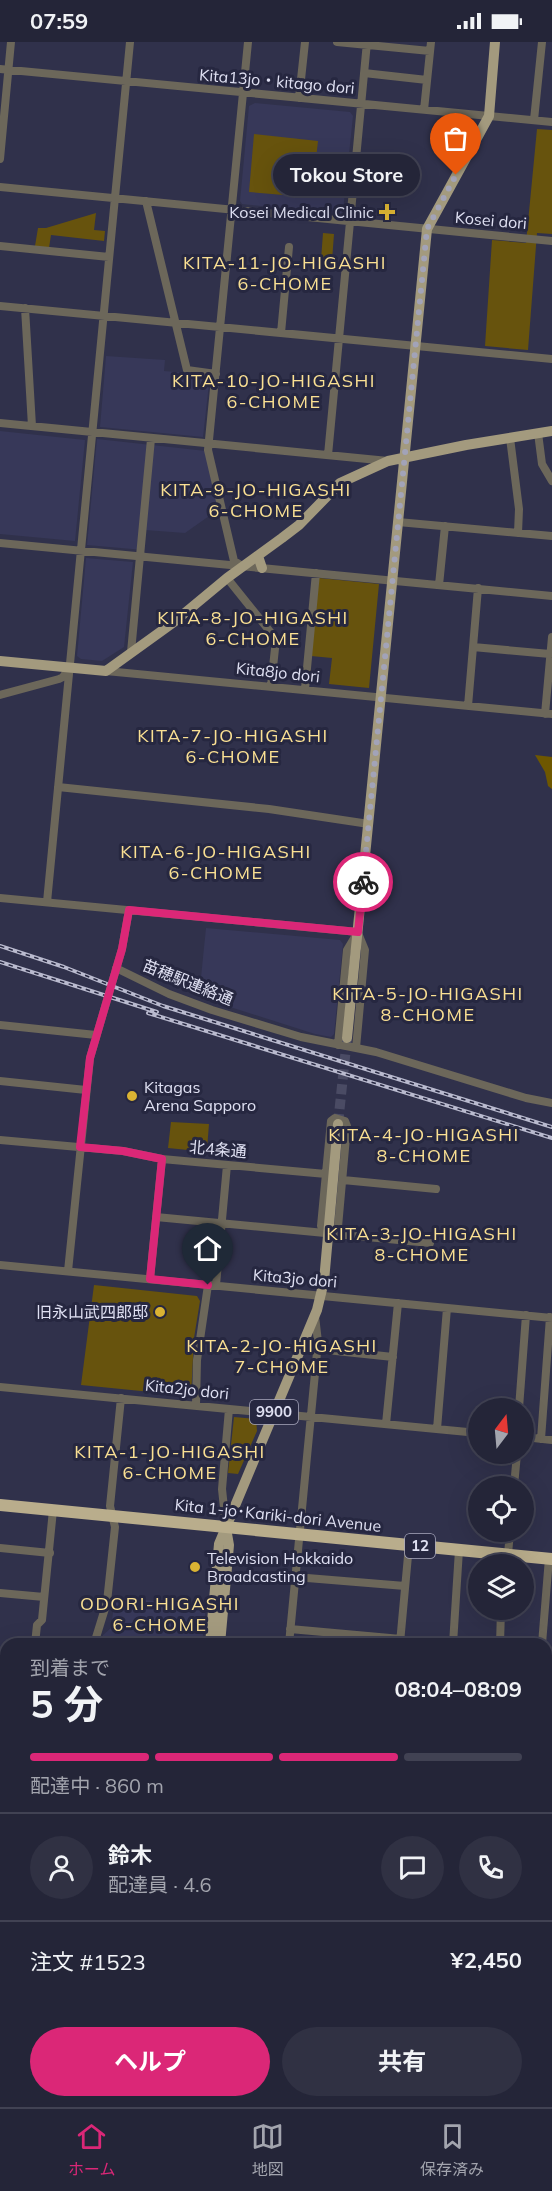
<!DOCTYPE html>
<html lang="ja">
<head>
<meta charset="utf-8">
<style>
  :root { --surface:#242538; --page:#303143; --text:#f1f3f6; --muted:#a3a5ae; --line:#414253; --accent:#db2777 }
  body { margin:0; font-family:Mulish,"Noto Sans JP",sans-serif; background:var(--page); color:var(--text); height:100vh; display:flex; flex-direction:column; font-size:22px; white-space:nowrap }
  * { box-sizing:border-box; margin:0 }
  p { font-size:20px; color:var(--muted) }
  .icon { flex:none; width:33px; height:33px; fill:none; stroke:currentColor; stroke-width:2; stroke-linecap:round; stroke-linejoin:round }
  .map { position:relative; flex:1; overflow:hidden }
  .panel { position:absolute; left:0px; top:1596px; width:552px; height:470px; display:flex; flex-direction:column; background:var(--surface); border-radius:18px 18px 0 0; box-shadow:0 6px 24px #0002,0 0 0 2px var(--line) }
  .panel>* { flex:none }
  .needle { width:39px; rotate:16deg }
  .tools { position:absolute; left:468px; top:1356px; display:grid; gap:12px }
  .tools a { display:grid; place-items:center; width:66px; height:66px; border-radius:50%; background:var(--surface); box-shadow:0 6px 24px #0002,0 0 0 2px var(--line); font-size:30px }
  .pin { position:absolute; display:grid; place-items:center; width:51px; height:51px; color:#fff; margin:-62px -26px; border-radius:50% 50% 50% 0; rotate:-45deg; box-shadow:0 0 6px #0007 }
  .pin .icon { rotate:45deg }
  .courier { position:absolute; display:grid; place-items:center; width:60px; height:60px; margin:-30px; border:4px solid #db2777; border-radius:50%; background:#fff; color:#222; box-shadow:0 2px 8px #0007 }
  .bubble { position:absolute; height:42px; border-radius:21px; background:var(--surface); box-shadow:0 6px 24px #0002,0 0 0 2px var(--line); font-size:20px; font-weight:700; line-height:42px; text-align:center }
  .headline em { font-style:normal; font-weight:700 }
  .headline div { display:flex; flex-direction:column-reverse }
  .headline { display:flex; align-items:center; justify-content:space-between; height:102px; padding:0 30px }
  h1 { font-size:39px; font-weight:700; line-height:45px }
  .bar { display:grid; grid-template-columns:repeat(4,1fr); gap:9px 6px; align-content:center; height:72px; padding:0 30px }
  .bar i { height:8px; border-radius:4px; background:var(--line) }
  .bar .current { background:var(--accent) }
  .bar p { grid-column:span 4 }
  .line { display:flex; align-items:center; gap:15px; padding:0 30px; border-top:2px solid var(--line) }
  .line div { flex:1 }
  .round { display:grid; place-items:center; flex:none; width:63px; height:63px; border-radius:32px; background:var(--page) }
  .primary-button { display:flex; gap:12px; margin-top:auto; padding:12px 30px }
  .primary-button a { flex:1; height:69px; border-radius:36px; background:var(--accent); color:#fff; font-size:24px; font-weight:700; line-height:69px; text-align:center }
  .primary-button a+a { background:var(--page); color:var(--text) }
  .status { display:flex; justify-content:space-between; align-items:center; height:42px; padding:0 30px; background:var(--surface); direction:ltr }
  .status svg { height:16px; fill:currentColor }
  .tab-bar { display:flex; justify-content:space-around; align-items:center; height:84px; border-top:2px solid var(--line); background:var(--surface); font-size:16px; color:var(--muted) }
  .tab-bar a { display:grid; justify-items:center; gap:3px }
  .tab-bar .current { color:var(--accent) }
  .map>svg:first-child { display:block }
  .built { fill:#373859 }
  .green { fill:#67530d }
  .forest { fill:#6e5700 }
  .water { fill:#1e1159; stroke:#584f87; stroke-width:1.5 }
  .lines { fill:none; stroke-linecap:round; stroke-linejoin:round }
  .stream { stroke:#584f87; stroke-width:1.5 }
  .major-tunnel { stroke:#4a4b64; stroke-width:10; stroke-dasharray:10 5; stroke-linecap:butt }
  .minor { stroke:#6c675a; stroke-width:8 }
  .major { stroke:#a39a7e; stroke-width:10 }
  .highway { stroke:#b9ad8c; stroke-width:12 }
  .rail-casing { stroke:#b9bace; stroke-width:4 }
  .rail { stroke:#262740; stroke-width:1.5; stroke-dasharray:4.5; stroke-linecap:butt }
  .done { stroke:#a2a3b8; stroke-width:6; stroke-dasharray:0 10.8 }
  .route { stroke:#db2777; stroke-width:8 }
  .poi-dot { fill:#dab333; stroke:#262740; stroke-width:2 }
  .labels { text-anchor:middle; stroke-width:6; stroke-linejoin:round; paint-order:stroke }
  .shield { fill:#262740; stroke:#a8a8bd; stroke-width:1.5 }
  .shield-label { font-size:15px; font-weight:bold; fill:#dfe0f2 }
  .street-label { font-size:16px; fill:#dfe0f2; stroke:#262740 }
  .poi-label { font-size:16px; fill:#dfe0f2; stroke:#262740; text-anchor:end }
  .neighbourhood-label { font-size:18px; letter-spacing:1.5px; fill:#fae093; stroke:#262740 }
</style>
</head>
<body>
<div class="status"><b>07:59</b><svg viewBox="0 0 49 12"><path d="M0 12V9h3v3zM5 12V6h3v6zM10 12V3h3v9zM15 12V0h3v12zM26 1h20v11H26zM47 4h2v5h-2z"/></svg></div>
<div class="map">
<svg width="552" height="2065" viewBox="0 0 552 2065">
  <rect width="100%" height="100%" fill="#30314b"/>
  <path class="built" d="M255 61 350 70 353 74 343 169 340 172 242 162 240 159 249 64Z
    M106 314 165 318 164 329 210 333 203 395 100 385Z
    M0 389 85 398 75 499 0 492Z
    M97 397 206 409 219 467 185 491 145 488 143 508 87 503Z
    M86 516 133 520 124 605 102 619 81 617 77 614Z
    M206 886 340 898 343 902 334 992 331 995 315 992 199 955Z
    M115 1555 206 1564 202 1602H103V1593L111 1586Z"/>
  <path class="green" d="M537 87 552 88V192L537 191 528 308 485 304 492 198 526 201Z
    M254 92 318 99 313 144H308L307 155 249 150Z
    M96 171 94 188 105 189 104 199 51 193 49 206 35 204 38 186H46Z
    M323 191 334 192 332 219 321 218Z
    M319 536 379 542 369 646 329 642 332 616 311 614Z
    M171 1080 209 1082 207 1107 198 1109 168 1106Z
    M94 1243 197 1254 200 1259 194 1296 191 1354 81 1343Z
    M234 1375 256 1377 257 1389 238 1432 228 1431Z
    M552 1661V1701L546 1702V1662Z
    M552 1764V1810L546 1811V1766Z
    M6 2059V2060H55L48 2065H1Z
    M161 2060H241L236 2065H156Z"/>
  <path class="forest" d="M535 713 552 715V747L548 744 545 730Z"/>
  <path class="water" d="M59 2060H155L150 2065H53Z"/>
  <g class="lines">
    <path class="stream" d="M38 2060 42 2065"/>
    <path class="major-tunnel" d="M338 1082 347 996"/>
    <path class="minor" d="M337 0 430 9
      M0 27 552 80
      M364 31 427 38
      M299 56 305 0
      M424 68 431 0
      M534 78 542 0
      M0 117 11 0
      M0 145 552 199
      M146 159 187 328 216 332
      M0 204 109 215
      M0 264 552 317
      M25 266 32 384
      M281 291 289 205
      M0 381 388 419
      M538 391 542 422 552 439
      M510 396 519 467 518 491
      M328 413 367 0
      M398 480 552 494
      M0 501 552 554
      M242 524 234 519 208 408 248 0
      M227 536 276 597 271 644
      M439 543 445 484
      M473 605 550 612
      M131 610 151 397
      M106 629 552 672
      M305 647 316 531
      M0 653 59 637 63 635 69 626
      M468 664 478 546
      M545 672 552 595
      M58 745 269 767 369 782
      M0 856 358 890
      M47 860 130 0
      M116 926 169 952 212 968 301 995 376 1010 526 1056 552 1061
      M0 983 96 993
      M338 1003 347 908 356 893
      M356 1006 365 908 358 891
      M0 1039 86 1048
      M335 1076 345 1079 347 1084 338 1185 329 1192 321 1184 331 1079Z
      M0 1098 123 1109 162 1117 326 1132
      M343 1138 436 1147
      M156 1175 430 1201
      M0 1223 552 1276
      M68 1229 90 1016 122 907 129 868
      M150 1237 162 1117
      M216 1243 227 1123
      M317 1307 393 1315
      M0 1345 478 1391
      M196 1363 197 1318 208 1243
      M519 1366 526 1273
      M386 1382 398 1261
      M437 1387 447 1266
      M524 1395 552 1398
      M541 1397 550 1275
      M514 1444 517 1412
      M226 1485 222 1447 229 1367
      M0 1506 50 1511
      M508 1512 510 1490
      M295 1535 405 1544
      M0 1551 44 1555
      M290 1587 401 1597
      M400 1601 409 1503
      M35 1602 37 1583 42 1578 53 1468
      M94 1602 107 1560 115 1485 110 1464 121 1356
      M289 1602 318 1300 315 1274
      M453 1602 459 1508
      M500 1602 501 1568
      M542 1602 549 1516
      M546 1624 552 1622
      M546 1637 548 1652
      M0 1644H6
      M0 1660 6 1661
      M0 1779 6 1780
      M546 1815 552 1813
      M546 1823 552 1841
      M546 1903 552 1899
      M0 1953 6 1890
      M546 1963 552 1974
      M0 2016H6
      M546 2040 552 2036
      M0 2058 6 2050
      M313 2060 316 2065
      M425 2060 428 2065
      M453 2060 456 2065
      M525 2060 528 2065
      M244 2065 248 2060
      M376 2065 386 2060
      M500 2065 510 2060"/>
    <path class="major" d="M258 514 262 526
      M0 619 106 629 174 580 227 536 282 496 299 483 340 441 388 419 466 403 552 389
      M347 996 427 187 489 74 495 0
      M210 1602 219 1502 317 1268 324 1239 338 1082
      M220 1602 229 1503 226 1486
      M387 2060 390 2065
      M395 2060 398 2065"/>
    <path class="highway" d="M0 1463 552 1517"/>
    <g class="rail-casing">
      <path id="rail" d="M0 904 64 925 163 964 552 1085
        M0 920 157 970
        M148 971 552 1096"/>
    </g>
    <use href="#rail" class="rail"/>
  </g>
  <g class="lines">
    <path class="done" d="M363 840 427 187 456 133"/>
    <path class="route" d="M208 1243 150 1237 162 1117 123 1109 80 1105 90 1016 122 907 129 868 358 890 363 840"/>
  </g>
  <g class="poi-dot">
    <path d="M384 161h6v6h6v6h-6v6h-6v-6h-6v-6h6z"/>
    <circle cx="132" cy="1054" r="6"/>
    <circle cx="160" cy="1270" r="6"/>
    <circle cx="195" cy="1525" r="6"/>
  </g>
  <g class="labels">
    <g class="shield">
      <rect x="250" y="1358" width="48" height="24" rx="4.5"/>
      <rect x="405" y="1492" width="30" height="24" rx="4.5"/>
    </g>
    <g class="shield-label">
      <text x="274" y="1375">9900</text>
      <text x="420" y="1509">12</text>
    </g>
    <g class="street-label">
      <text transform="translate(277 39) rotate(5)" y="6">Kita13jo・kitago dori</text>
      <text transform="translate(491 178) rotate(5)" y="6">Kosei dori</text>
      <text transform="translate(278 630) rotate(6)" y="6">Kita8jo dori</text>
      <text transform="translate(188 940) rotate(22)" y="6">苗穂駅連絡通</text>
      <text transform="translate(218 1107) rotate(5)" y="6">北4条通</text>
      <text transform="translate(295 1236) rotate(5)" y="6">Kita3jo dori</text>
      <text transform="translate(187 1347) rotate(6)" y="6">Kita2jo dori</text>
      <text transform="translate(278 1473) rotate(6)" y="6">Kita 1-jo･Kariki-dori Avenue</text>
    </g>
    <g class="poi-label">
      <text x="374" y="176">Kosei Medical Clinic</text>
      <text x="144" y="1051" text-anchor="start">Kitagas<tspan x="144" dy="18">Arena Sapporo</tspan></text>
      <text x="148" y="1276">旧永山武四郎邸</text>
      <text x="207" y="1522" text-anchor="start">Television Hokkaido<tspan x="207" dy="18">Broadcasting</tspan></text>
    </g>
    <g class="neighbourhood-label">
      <text x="285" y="227">KITA-11-JO-HIGASHI<tspan x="285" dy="21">6-CHOME</tspan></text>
      <text x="274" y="345">KITA-10-JO-HIGASHI<tspan x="274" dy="21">6-CHOME</tspan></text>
      <text x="256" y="454">KITA-9-JO-HIGASHI<tspan x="256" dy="21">6-CHOME</tspan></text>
      <text x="253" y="582">KITA-8-JO-HIGASHI<tspan x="253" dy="21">6-CHOME</tspan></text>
      <text x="233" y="700">KITA-7-JO-HIGASHI<tspan x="233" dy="21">6-CHOME</tspan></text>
      <text x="216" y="816">KITA-6-JO-HIGASHI<tspan x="216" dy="21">6-CHOME</tspan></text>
      <text x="428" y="958">KITA-5-JO-HIGASHI<tspan x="428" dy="21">8-CHOME</tspan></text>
      <text x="424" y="1099">KITA-4-JO-HIGASHI<tspan x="424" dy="21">8-CHOME</tspan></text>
      <text x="422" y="1198">KITA-3-JO-HIGASHI<tspan x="422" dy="21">8-CHOME</tspan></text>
      <text x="282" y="1310">KITA-2-JO-HIGASHI<tspan x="282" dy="21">7-CHOME</tspan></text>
      <text x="170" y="1416">KITA-1-JO-HIGASHI<tspan x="170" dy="21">6-CHOME</tspan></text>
      <text x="160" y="1568">ODORI-HIGASHI<tspan x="160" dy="21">6-CHOME</tspan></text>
    </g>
  </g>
</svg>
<div class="tools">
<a><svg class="needle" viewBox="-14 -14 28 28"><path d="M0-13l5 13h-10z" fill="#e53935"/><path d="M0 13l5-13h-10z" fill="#a3a5ae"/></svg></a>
<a><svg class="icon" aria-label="locate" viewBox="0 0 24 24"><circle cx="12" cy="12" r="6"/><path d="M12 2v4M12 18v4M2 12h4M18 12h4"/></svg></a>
<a><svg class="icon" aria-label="layers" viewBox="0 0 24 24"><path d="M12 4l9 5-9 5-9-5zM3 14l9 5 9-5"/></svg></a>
</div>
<div class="pin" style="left:456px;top:133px;background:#ea580c"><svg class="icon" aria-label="bag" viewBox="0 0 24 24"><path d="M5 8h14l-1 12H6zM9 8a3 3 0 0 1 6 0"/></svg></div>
<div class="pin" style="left:208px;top:1243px;background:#1f2937"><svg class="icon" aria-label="home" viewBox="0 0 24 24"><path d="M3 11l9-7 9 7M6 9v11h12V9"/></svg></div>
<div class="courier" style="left:363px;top:840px"><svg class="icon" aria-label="bike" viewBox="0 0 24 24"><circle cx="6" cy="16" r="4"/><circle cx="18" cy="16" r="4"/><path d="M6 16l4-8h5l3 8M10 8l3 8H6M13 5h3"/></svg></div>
<div class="bubble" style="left:273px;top:112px;width:147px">Tokou Store</div>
<section class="panel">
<div class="headline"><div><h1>5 分</h1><p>到着まで</p></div><em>08:04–08:09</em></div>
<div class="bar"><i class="current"></i><i class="current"></i><i class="current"></i><i></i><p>配達中 · 860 m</p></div>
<div class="line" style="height:108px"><a class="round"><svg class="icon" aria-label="person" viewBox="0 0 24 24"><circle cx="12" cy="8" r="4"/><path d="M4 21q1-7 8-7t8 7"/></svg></a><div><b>鈴木</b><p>配達員 · 4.6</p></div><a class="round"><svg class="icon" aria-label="chat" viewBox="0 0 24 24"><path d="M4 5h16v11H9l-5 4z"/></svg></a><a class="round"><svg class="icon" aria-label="phone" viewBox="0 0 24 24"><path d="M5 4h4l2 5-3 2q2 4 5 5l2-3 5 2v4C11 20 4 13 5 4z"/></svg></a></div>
<div class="line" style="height:78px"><div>注文 #1523</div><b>¥2,450</b></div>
<div class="primary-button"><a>ヘルプ</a><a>共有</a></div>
</section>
</div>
<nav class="tab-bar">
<a class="current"><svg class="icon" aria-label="home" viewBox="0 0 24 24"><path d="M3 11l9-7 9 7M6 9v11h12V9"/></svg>ホーム</a>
<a><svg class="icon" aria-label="map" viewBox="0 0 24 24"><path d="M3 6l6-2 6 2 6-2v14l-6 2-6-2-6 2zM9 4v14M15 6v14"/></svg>地図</a>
<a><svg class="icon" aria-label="saved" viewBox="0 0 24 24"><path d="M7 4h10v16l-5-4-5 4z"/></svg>保存済み</a>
</nav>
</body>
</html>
